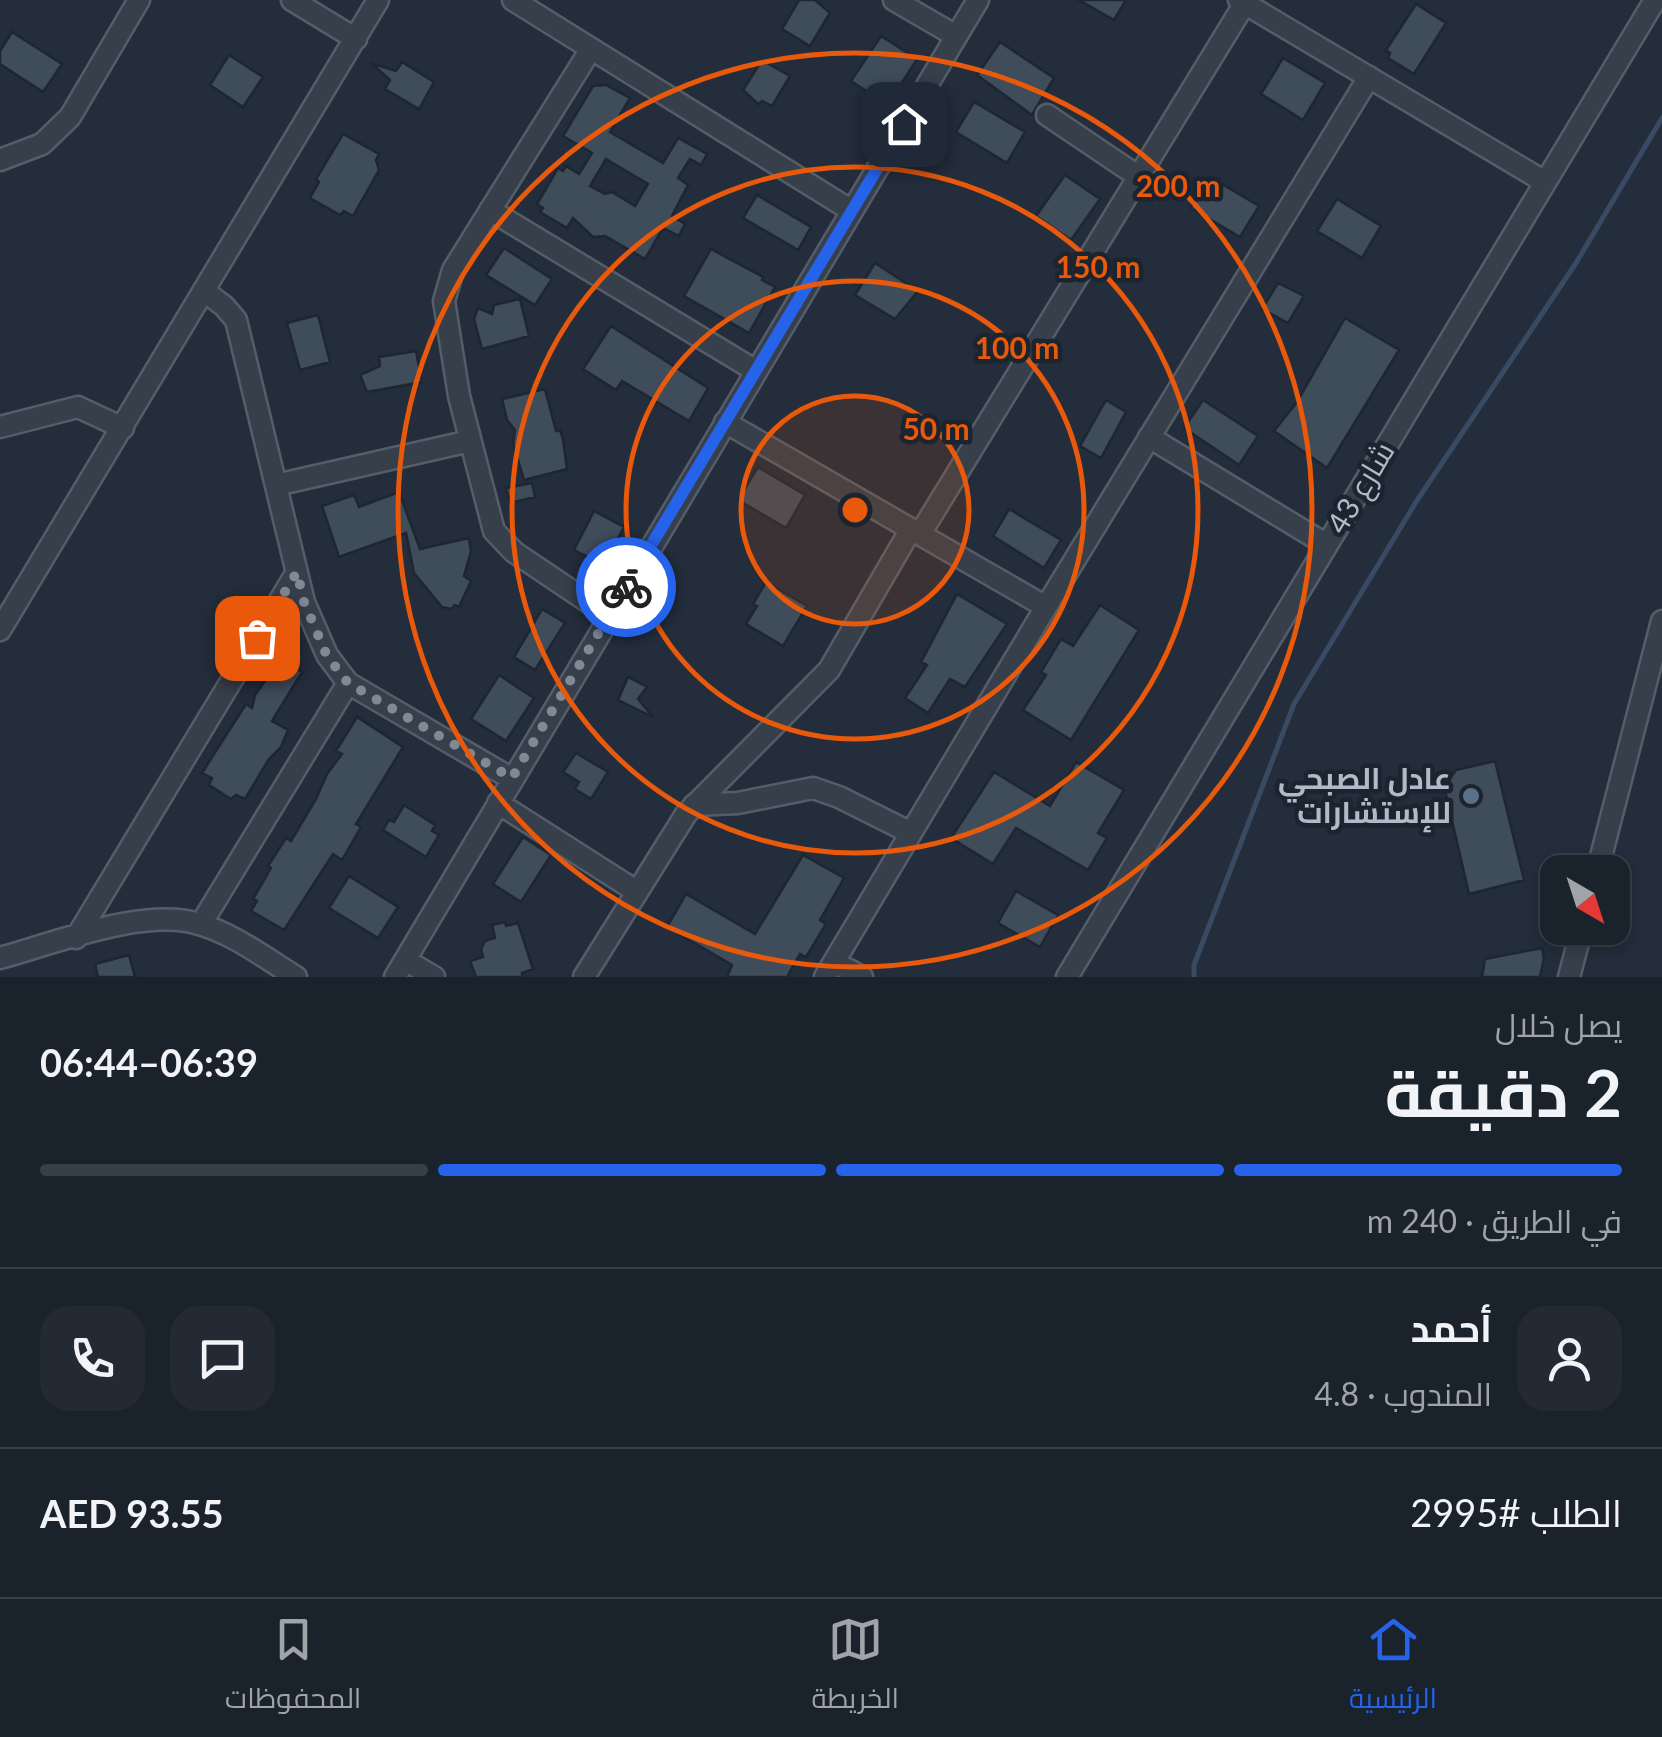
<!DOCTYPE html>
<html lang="ar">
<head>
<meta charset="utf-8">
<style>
  :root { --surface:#1a222c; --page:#232a34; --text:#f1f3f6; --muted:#9fa4a9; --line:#383f48; --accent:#2563eb }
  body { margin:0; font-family:Lato,Cairo,sans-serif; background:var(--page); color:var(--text); direction:rtl; height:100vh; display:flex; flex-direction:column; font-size:38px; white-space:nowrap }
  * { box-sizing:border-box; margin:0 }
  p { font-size:32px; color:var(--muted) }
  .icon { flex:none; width:55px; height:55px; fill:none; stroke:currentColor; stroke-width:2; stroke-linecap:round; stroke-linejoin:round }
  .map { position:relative; height:977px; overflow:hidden; direction:ltr }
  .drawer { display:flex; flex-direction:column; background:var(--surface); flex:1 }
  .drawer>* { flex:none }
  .needle { width:65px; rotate:141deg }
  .controls { position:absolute; left:1540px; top:855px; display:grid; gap:20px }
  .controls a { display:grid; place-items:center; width:90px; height:90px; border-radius:20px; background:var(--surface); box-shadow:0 5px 15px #0003,0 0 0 2px var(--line); font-size:50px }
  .pin { position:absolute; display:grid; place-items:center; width:85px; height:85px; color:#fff; margin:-42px; border-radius:20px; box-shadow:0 5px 15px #0006 }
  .courier { position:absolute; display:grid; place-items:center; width:100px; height:100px; margin:-50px; border:8px solid #2563eb; border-radius:50%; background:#fff; color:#222; box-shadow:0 2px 12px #0007 }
  .headline em { font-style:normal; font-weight:700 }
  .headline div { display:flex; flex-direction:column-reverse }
  .headline { display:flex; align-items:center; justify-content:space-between; height:170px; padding:0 40px }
  h1 { font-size:65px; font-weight:700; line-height:75px }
  .bar { display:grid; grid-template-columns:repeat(4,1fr); gap:15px 10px; align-content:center; height:120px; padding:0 40px }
  .bar i { height:12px; border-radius:8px; background:var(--line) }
  .bar .active { background:var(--accent) }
  .bar p { grid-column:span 4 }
  .line { display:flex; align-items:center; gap:25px; padding:0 40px; border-top:2px solid var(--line) }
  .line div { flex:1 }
  .round { display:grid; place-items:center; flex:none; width:105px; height:105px; border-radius:30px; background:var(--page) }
  .menu { display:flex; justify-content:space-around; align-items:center; height:140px; border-top:2px solid var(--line); background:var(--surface); font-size:28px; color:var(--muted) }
  .menu a { display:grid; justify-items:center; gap:5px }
  .menu .active { color:var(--accent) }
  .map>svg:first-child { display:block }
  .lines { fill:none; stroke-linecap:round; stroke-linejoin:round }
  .stream { stroke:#394b64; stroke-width:5 }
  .building { fill:#3f4c5a; stroke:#1e2632; stroke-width:2.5; fill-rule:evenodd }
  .minor-casing { stroke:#555d69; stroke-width:25 }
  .minor { stroke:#373f4b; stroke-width:20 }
  .done { stroke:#808996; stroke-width:10; stroke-dasharray:0 18 }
  .route { stroke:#2563eb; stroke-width:12 }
  .ring { fill:none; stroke:#e8590c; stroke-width:5 }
  .service-dot { fill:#5c6f8a; stroke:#1c2430; stroke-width:4 }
  .labels { text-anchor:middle; stroke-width:9; stroke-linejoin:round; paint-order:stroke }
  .street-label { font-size:30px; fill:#b2bac7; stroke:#1c2430 }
  .poi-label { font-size:30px; font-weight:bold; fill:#b2bac7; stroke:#1c2430; text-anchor:end }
  .centre { fill:#e8590c; stroke:#1c2430; stroke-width:5 }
  .ring-label { font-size:30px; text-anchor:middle; font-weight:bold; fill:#e8590c; stroke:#1c2430; stroke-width:9; stroke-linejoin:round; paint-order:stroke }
</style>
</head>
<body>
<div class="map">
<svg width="1662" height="977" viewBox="0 0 1662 977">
  <rect width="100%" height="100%" fill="#232d3b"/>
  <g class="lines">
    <path class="stream" d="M1194 977V965L1294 704 1416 502 1576 263 1662 118"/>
  </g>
  <path class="building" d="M799 0H815L830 13 810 46 782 29Z
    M1079 0H1126L1114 20Z
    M1416 4 1446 23 1414 74 1388 58 1390 53 1386 50Z
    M12 32 62 64 43 92 0 64V51Z
    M881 36 917 59 888 105 851 81Z
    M1000 42 1054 78 1032 115 977 75Z
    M229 55 263 77 243 107 210 85Z
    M1283 58 1325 83 1303 120 1261 94Z
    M762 60 790 76 772 106 762 101 758 104 743 90Z
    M402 62 434 82 419 109 385 89 390 80 371 63 396 71Z
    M606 85 630 98 610 132 663 163 678 138 707 154 701 165 690 159 678 178 688 185 672 216 685 224 679 236 663 228 645 259 605 236 593 237 573 218 567 228 540 212 543 208 537 204 558 168 563 171 566 166 579 174 592 153 563 136 593 86ZM606 159 648 184 635 206 612 192 605 194 590 186Z
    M974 102 1025 132 1007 163 956 132Z
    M343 134 379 154 376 160 379 170 353 216 344 211 340 215 310 198 319 182 316 179Z
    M1065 175 1100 199 1071 240 1036 216Z
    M1210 177 1259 206 1240 237 1191 208Z
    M757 195 811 227 798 250 743 218Z
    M1337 199 1381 226 1362 258 1317 231Z
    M504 248 552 279 535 305 486 275Z
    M711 249 763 277 762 280 775 287 749 333 684 296Z
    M875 263 918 291 895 319 855 295Z
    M1278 283 1304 296 1288 323 1262 309Z
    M520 299 529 336 482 349 474 319 478 308 492 314 494 305Z
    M318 315 330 362 300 370 287 323Z
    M1345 318 1399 350 1327 468 1274 431 1297 402Z
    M611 326 708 388 689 421 622 381 616 390 583 369Z
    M416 351 422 382 367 392 360 375 380 366 379 357Z
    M545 389 556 431 560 430 563 439 567 469 524 480 513 443 515 430 507 420 502 399Z
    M1106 400 1126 412 1101 458 1080 446Z
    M1203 400 1258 436 1239 465 1184 428Z
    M758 467 805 495 786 528 738 500Z
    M532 483 535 497 510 503 506 488Z
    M399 492 420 549 469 538 471 551 464 576 471 581 459 607 455 605 451 609 442 607 414 573 406 533 339 557 322 506 354 495 359 507Z
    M1009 509 1061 540 1044 568 993 536Z
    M594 511 624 527 604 565 574 550Z
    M766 582 807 606 783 646 746 624 757 606 753 604Z
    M957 594 1007 624 965 687 950 679 928 713 905 698 927 665 921 662Z
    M1100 605 1139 630 1071 740 1023 710 1046 675 1041 672 1061 639 1073 646Z
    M542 609 565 623 535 670 514 657Z
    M288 662 302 672 272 721 288 730 281 747 269 759 245 799 236 795 231 799 209 785 212 778 202 773 246 704 252 708 255 695 278 663 282 665Z
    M499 675 534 698 506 741 471 719Z
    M628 677 647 687 638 699 653 717 618 700Z
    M357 717 403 747 356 824 361 827 342 860 333 854 284 930 251 911 257 901 253 899 271 868 268 866 286 838 291 841 316 799 327 774 342 754 336 751Z
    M576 753 608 772 591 799 575 789 579 782 563 772Z
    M1495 761 1524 880 1469 894 1444 786 1456 770Z
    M1076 762 1124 790 1098 833 1107 838 1088 870 1016 828 993 864 951 838 994 772 1050 806Z
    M404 805 435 825 432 831 439 835 426 857 383 830 389 820 394 822Z
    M523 837 551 855 521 902 493 884Z
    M803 855 844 878 820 920 826 924 806 957 800 954 787 977H727L732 965 667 927 686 894 755 934Z
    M349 876 398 907 378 938 329 908Z
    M1016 891 1058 915 1040 947 998 923Z
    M505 922 506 926 518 923 533 969 522 973V977H476L470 961 483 957 481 949 485 941 495 938 492 925Z
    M1542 948 1544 958 1540 977H1482L1485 959Z
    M129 955 135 977H98L95 964Z"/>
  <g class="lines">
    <g class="minor-casing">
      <path id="minor" d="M292 0 356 39
        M513 0 852 211
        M894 0 956 36
        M1239 0 1545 182
        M591 49 453 270 444 301 459 396 494 531 514 552 609 616
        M1047 115 1139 177
        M0 160 42 144 70 117 139 0
        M490 210 756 371
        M204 291 224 306 236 320 304 602 327 655 348 683 512 779
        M725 422 1046 607
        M0 427 78 407 123 428
        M1149 437 1327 545
        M276 485 470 441
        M920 534 1245 3
        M0 630 378 0
        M498 803 636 891
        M694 805 738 803 813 788 839 797 911 833
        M1597 872 1662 621
        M201 924 348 683
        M76 938 297 572
        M0 958C55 943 144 907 199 924 234 934 265 958 296 977
        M405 960 434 977
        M834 962 862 977
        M395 977 978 0
        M584 977 686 814 829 670 911 529
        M825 977 1046 607 1369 77
        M1067 977 1655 0
        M1569 977 1582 928"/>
    </g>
    <use href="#minor" class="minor"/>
  </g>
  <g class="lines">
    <path class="done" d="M257 638 297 572 304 602 327 656 348 683 512 778 626 587"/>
    <path class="route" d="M626 587 904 124"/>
  </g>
  <circle cx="855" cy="510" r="114" fill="#e8590c" fill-opacity=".12"/>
  <g class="ring">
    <circle cx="855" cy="510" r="114"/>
    <circle cx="855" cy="510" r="229"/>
    <circle cx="855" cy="510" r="343"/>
    <circle cx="855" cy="510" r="457"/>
  </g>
  <circle class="service-dot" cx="1471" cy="796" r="10"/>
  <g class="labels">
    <g class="street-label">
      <text transform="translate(1361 488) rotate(-59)" y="10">شارع 43</text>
    </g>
    <g class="poi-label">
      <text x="1451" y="789">عادل الصبحي<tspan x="1451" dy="34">للإستشارات</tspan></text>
    </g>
  </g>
  <circle cx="855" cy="510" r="15" class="centre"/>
  <g class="ring-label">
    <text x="1178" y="197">200 m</text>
    <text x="1098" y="278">150 m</text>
    <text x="1017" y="359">100 m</text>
    <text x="936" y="440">50 m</text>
  </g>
</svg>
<div class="controls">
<a><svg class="needle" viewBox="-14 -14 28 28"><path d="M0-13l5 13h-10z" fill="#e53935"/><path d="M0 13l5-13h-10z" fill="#9fa4a9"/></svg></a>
</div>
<div class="pin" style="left:257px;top:638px;background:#ea580c"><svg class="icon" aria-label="bag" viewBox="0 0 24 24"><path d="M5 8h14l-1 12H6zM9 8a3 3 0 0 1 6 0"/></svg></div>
<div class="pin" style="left:904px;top:124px;background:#1f2937"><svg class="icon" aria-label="home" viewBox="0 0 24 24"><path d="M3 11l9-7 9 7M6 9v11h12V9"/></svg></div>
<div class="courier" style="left:626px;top:587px"><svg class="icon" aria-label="bike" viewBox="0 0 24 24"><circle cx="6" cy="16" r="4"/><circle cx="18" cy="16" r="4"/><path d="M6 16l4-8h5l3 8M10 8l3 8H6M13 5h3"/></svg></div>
</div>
<section class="drawer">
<div class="headline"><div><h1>2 دقيقة</h1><p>يصل خلال</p></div><em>06:39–06:44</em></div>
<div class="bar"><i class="active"></i><i class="active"></i><i class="active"></i><i></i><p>في الطريق · 240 m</p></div>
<div class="line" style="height:180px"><a class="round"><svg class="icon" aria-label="person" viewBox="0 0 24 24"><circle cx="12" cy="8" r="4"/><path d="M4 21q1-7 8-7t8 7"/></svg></a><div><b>أحمد</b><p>المندوب · 4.8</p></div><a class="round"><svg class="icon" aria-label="chat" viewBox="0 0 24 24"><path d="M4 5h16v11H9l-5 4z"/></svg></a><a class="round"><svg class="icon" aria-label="phone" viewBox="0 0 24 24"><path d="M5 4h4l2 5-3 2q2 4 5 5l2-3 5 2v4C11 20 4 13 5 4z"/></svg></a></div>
<div class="line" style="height:130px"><div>الطلب #2995</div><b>AED 93.55</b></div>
</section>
<nav class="menu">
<a class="active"><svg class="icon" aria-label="home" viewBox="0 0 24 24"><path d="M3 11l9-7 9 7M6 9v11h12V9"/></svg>الرئيسية</a>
<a><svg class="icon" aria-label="map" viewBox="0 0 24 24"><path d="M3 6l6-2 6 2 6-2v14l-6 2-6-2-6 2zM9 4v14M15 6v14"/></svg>الخريطة</a>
<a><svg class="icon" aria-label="saved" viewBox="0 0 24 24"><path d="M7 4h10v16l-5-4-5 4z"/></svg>المحفوظات</a>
</nav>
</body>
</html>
